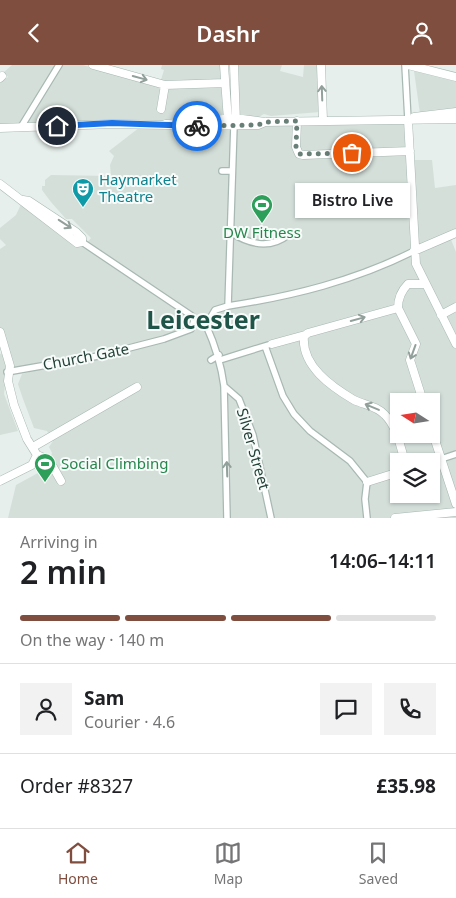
<!DOCTYPE html>
<html lang="en">
<head>
<meta charset="utf-8">
<style>
  :root { --surface:#fff; --page:#f2f2f2; --text:#202124; --muted:#757577; --line:#e0e0e0; --accent:#7f4e3f }
  body { margin:0; font-family:"Noto Sans",sans-serif; background:var(--page); color:var(--text); height:100vh; display:flex; flex-direction:column; font-size:19px; white-space:nowrap }
  * { box-sizing:border-box; margin:0 }
  p { font-size:16px; color:var(--muted) }
  .icon { flex:none; width:28px; height:28px; fill:none; stroke:currentColor; stroke-width:2; stroke-linecap:round; stroke-linejoin:round }
  .map { position:relative; height:453px; overflow:hidden }
  .sheet { display:flex; flex-direction:column; background:var(--surface); flex:1 }
  .sheet>* { flex:none }
  .needle { width:32px; rotate:282deg }
  .buttons { position:absolute; left:390px; top:328px; display:grid; gap:10px }
  .buttons a { display:grid; place-items:center; width:50px; height:50px; border-radius:0px; background:var(--surface); box-shadow:0 1px 4px #0004; font-size:25px }
  .pin { position:absolute; display:grid; place-items:center; width:42px; height:42px; color:#fff; margin:-21px; border:2px solid #fff; border-radius:50%; box-shadow:0 1px 5px #0007 }
  .courier { position:absolute; display:grid; place-items:center; width:50px; height:50px; margin:-25px; border:4px solid #1a73e8; border-radius:50%; background:#fff; color:#222; box-shadow:0 1px 6px #0007 }
  .bubble { position:absolute; height:35px; border-radius:0px; background:var(--surface); box-shadow:0 1px 4px #0004; font-size:16px; font-weight:600; line-height:35px; text-align:center }
  .summary em { font-style:normal; font-weight:600 }
  .summary div { display:flex; flex-direction:column-reverse }
  .summary { display:flex; align-items:center; justify-content:space-between; height:85px; padding:0 20px }
  h1 { font-size:32px; font-weight:600; line-height:38px }
  .bar { display:grid; grid-template-columns:repeat(4,1fr); gap:8px 5px; align-content:center; height:60px; padding:0 20px }
  .bar i { height:6px; border-radius:4px; background:var(--line) }
  .bar .on { background:var(--accent) }
  .bar p { grid-column:span 4 }
  .line { display:flex; align-items:center; gap:12px; padding:0 20px; border-top:1px solid var(--line) }
  .line div { flex:1 }
  .round { display:grid; place-items:center; flex:none; width:52px; height:52px; border-radius:0px; background:var(--page) }
  header { display:flex; justify-content:space-between; align-items:center; height:65px; padding:0 20px; background:var(--accent); color:#fff; font-size:22px; font-weight:600 }
  .tabs { display:flex; justify-content:space-around; align-items:center; height:70px; border-top:1px solid var(--line); background:var(--surface); font-size:14px; color:var(--muted) }
  .tabs a { display:grid; justify-items:center; gap:2px }
  .tabs .on { color:var(--accent) }
  .map>svg:first-child { display:block }
  .built { fill:#d4dfda; fill-rule:evenodd }
  .lines { fill:none; stroke-linecap:round; stroke-linejoin:round }
  .pedestrian-casing { stroke:#a8b8b2; stroke-width:8 }
  .minor-casing { stroke:#a8b8b2; stroke-width:9 }
  .pedestrian { stroke:#fff; stroke-width:5.5 }
  .minor { stroke:#fff; stroke-width:8 }
  .oneway { stroke:#92a09c }
  .done { stroke:#687f78; stroke-width:5; stroke-dasharray:0 9 }
  .route { stroke:#1a73e8; stroke-width:6 }
  .labels { text-anchor:middle; stroke-width:4; stroke-linejoin:round; paint-order:stroke }
  .culture-label { font-size:15px; fill:#0d838f; stroke:#f7fbf9; text-anchor:start }
  .leisure-label { font-size:15px; fill:#27864d; stroke:#f7fbf9 }
  .street-label { font-size:15px; fill:#24423a; stroke:#f7fbf9 }
  .town-label { font-size:25px; font-weight:bold; fill:#1f5548; stroke:#f7fbf9 }
</style>
</head>
<body>
<header><svg class="icon" aria-label="back" viewBox="0 0 24 24"><path d="M15 5l-7 7 7 7"/></svg>Dashr<svg class="icon" aria-label="person" viewBox="0 0 24 24"><circle cx="12" cy="8" r="4"/><path d="M4 21q1-7 8-7t8 7"/></svg></header>
<div class="map">
<svg width="456" height="453" viewBox="0 0 456 453">
  <rect width="100%" height="100%" fill="#e6efeb"/>
  <path class="built" d="M12 0H83L160 22 159 36 162 35 165 20 160 18 164 5 161 4 162 0H220L228 53 408 55 410 95H432L435 123 456 120V168L450 172 456 187V453H8L16 420 47 403 52 388 49 382 53 376 47 366 34 363 23 334 18 319 22 309 164 272 7 304 4 329 18 366 0 370V289L4 288 0 267V184L6 180 0 174V163L16 150 23 135 85 180 91 173 72 154H66L51 137 42 125V121H45V115L51 110 111 111 110 100 114 91 109 86 144 59H125L124 55 0 60V17L8 12 4 7ZM399 336H431V369H399ZM399 396H431V429H399Z
    M238 0H282L280 6 303 12 304 0H319L320 47 271 51 264 49 257 53 240 50 237 46V35L239 32Z
    M414 6 456 14V43L432 45 420 49Z"/>
  <g class="lines">
    <g class="pedestrian-casing">
      <path id="pedestrian" d="M405 0 408 55
        M21 62 59 0
        M222 106H232
        M230 167C249 179 269 185 288 170
        M82 177 192 251 194 256
        M228 241C293 231 354 216 414 186
        M194 256 206 260C215 280 221 298 224 321L227 453
        M206 260 215 245 228 241 234 60
        M265 281 283 331 294 349 310 366 350 396 367 417 365 434 367 453
        M211 295 219 290
        M220 295 268 280
        M7 307 98 291 164 274 191 264 194 256
        M224 321 239 334 253 370 271 453
        M441 394 456 389"/>
    </g>
    <g class="minor-casing">
      <path id="minor" d="M93 0 165 20 225 18
        M224 0 228 56
        M234 0 236 58
        M321 0 323 55
        M408 0 456 12
        M0 13 2 11
        M161 44 165 20
        M414 52 456 47
        M408 55 416 199 456 279
        M297 56 296 82 299 89 303 90 410 86
        M166 59 235 53 265 57 456 54
        M193 61 258 60 265 57
        M0 63 112 59 171 60
        M0 119 77 178 82 177V173L76 167 29 136 23 135
        M414 186 456 168
        M398 243 308 268 304 271C301 301 332 322 354 335 365 340 377 341 385 350 397 362 400 381 405 396
        M441 250 456 242
        M0 267 10 301 8 316 14 340 27 374 37 390 32 400 0 416
        M272 279 305 270
        M423 336 410 295 416 279 398 243C398 234 401 226 408 219H425
        M431 363 456 439
        M33 382 137 322
        M37 390 49 395 61 416
        M431 397 441 394
        M367 417 399 407
        M395 453 456 447"/>
    </g>
    <use href="#pedestrian" class="pedestrian"/>
    <use href="#minor" class="minor"/>
  </g>
  <defs><path id="oneway-shaft" d="M-6 0H5M1.5-3L5.5 0L1.5 3" fill="none" stroke-width="1.6" stroke-linecap="round" stroke-linejoin="round" transform="scale(1.25)"/></defs>
  <g class="oneway">
    <use href="#oneway-shaft" transform="translate(140 13) rotate(15)"/>
    <use href="#oneway-shaft" transform="translate(322 28) rotate(-92)"/>
    <use href="#oneway-shaft" transform="translate(65 159) rotate(33)"/>
    <use href="#oneway-shaft" transform="translate(358 254) rotate(-15)"/>
    <use href="#oneway-shaft" transform="translate(413 287) rotate(110)"/>
    <use href="#oneway-shaft" transform="translate(372 342) rotate(-157)"/>
    <use href="#oneway-shaft" transform="translate(227 404) rotate(-92)"/>
  </g>
  <g class="lines">
    <path class="done" d="M197 61 258 60 265 57 297 56 296 82 300 89 352 88"/>
    <path class="route" d="M57 61 112 58 197 61"/>
  </g>
  <defs>
    <g id="theatre-pin" transform="scale(1.125)"><path d="M0 17L-7.5 6A9.5 9.5 0 1 1 7.5 6Z" fill="#0f9aa8" stroke="#f7fbf9"/><path d="M-5-5.5Q0-4 5-5.5V0Q5 5 0 6Q-5 5-5 0ZM-3.3-2.5H-1v1.5H-3.3ZM1-2.5H3.3v1.5H1ZM-2.8 1Q0 5.5 2.8 1Z" fill="#fff"/></g>
    <g id="stadium-pin" transform="scale(1.125)"><path d="M0 17L-7.5 6A9.5 9.5 0 1 1 7.5 6Z" fill="#2e9e5b" stroke="#f7fbf9"/><path d="M0-5a6.5 5 0 1 0 0 10a6.5 5 0 1 0 0-10ZM-3.5-1.8h7v3.6h-7Z" fill="#fff"/></g>
  </defs>
  <g fill-rule="evenodd">
    <use href="#theatre-pin" x="83" y="124"/>
    <use href="#stadium-pin" x="262" y="140"/>
    <use href="#stadium-pin" x="45" y="399"/>
  </g>
  <g class="labels">
    <g class="culture-label">
      <text x="99" y="120">Haymarket<tspan x="99" dy="17">Theatre</tspan></text>
    </g>
    <g class="leisure-label">
      <text x="262" y="173">DW Fitness</text>
      <text x="61" y="404" text-anchor="start">Social Climbing</text>
    </g>
    <g class="street-label">
      <text transform="translate(86 292) rotate(-11)" y="5">Church Gate</text>
      <text transform="translate(253 384) rotate(74)" y="5">Silver Street</text>
    </g>
    <g class="town-label">
      <text x="203" y="264">Leicester</text>
    </g>
  </g>
</svg>
<div class="buttons">
<a><svg class="needle" viewBox="-14 -14 28 28"><path d="M0-13l5 13h-10z" fill="#e53935"/><path d="M0 13l5-13h-10z" fill="#757577"/></svg></a>
<a><svg class="icon" aria-label="layers" viewBox="0 0 24 24"><path d="M12 4l9 5-9 5-9-5zM3 14l9 5 9-5"/></svg></a>
</div>
<div class="pin" style="left:352px;top:88px;background:#ea580c"><svg class="icon" aria-label="bag" viewBox="0 0 24 24"><path d="M5 8h14l-1 12H6zM9 8a3 3 0 0 1 6 0"/></svg></div>
<div class="pin" style="left:57px;top:61px;background:#1f2937"><svg class="icon" aria-label="home" viewBox="0 0 24 24"><path d="M3 11l9-7 9 7M6 9v11h12V9"/></svg></div>
<div class="courier" style="left:197px;top:61px"><svg class="icon" aria-label="bike" viewBox="0 0 24 24"><circle cx="6" cy="16" r="4"/><circle cx="18" cy="16" r="4"/><path d="M6 16l4-8h5l3 8M10 8l3 8H6M13 5h3"/></svg></div>
<div class="bubble" style="left:295px;top:118px;width:115px">Bistro Live</div>
</div>
<section class="sheet">
<div class="summary"><div><h1>2 min</h1><p>Arriving in</p></div><em>14:06–14:11</em></div>
<div class="bar"><i class="on"></i><i class="on"></i><i class="on"></i><i></i><p>On the way · 140 m</p></div>
<div class="line" style="height:90px"><a class="round"><svg class="icon" aria-label="person" viewBox="0 0 24 24"><circle cx="12" cy="8" r="4"/><path d="M4 21q1-7 8-7t8 7"/></svg></a><div><b>Sam</b><p>Courier · 4.6</p></div><a class="round"><svg class="icon" aria-label="chat" viewBox="0 0 24 24"><path d="M4 5h16v11H9l-5 4z"/></svg></a><a class="round"><svg class="icon" aria-label="phone" viewBox="0 0 24 24"><path d="M5 4h4l2 5-3 2q2 4 5 5l2-3 5 2v4C11 20 4 13 5 4z"/></svg></a></div>
<div class="line" style="height:65px"><div>Order #8327</div><b>£35.98</b></div>
</section>
<nav class="tabs">
<a class="on"><svg class="icon" aria-label="home" viewBox="0 0 24 24"><path d="M3 11l9-7 9 7M6 9v11h12V9"/></svg>Home</a>
<a><svg class="icon" aria-label="map" viewBox="0 0 24 24"><path d="M3 6l6-2 6 2 6-2v14l-6 2-6-2-6 2zM9 4v14M15 6v14"/></svg>Map</a>
<a><svg class="icon" aria-label="saved" viewBox="0 0 24 24"><path d="M7 4h10v16l-5-4-5 4z"/></svg>Saved</a>
</nav>
</body>
</html>
